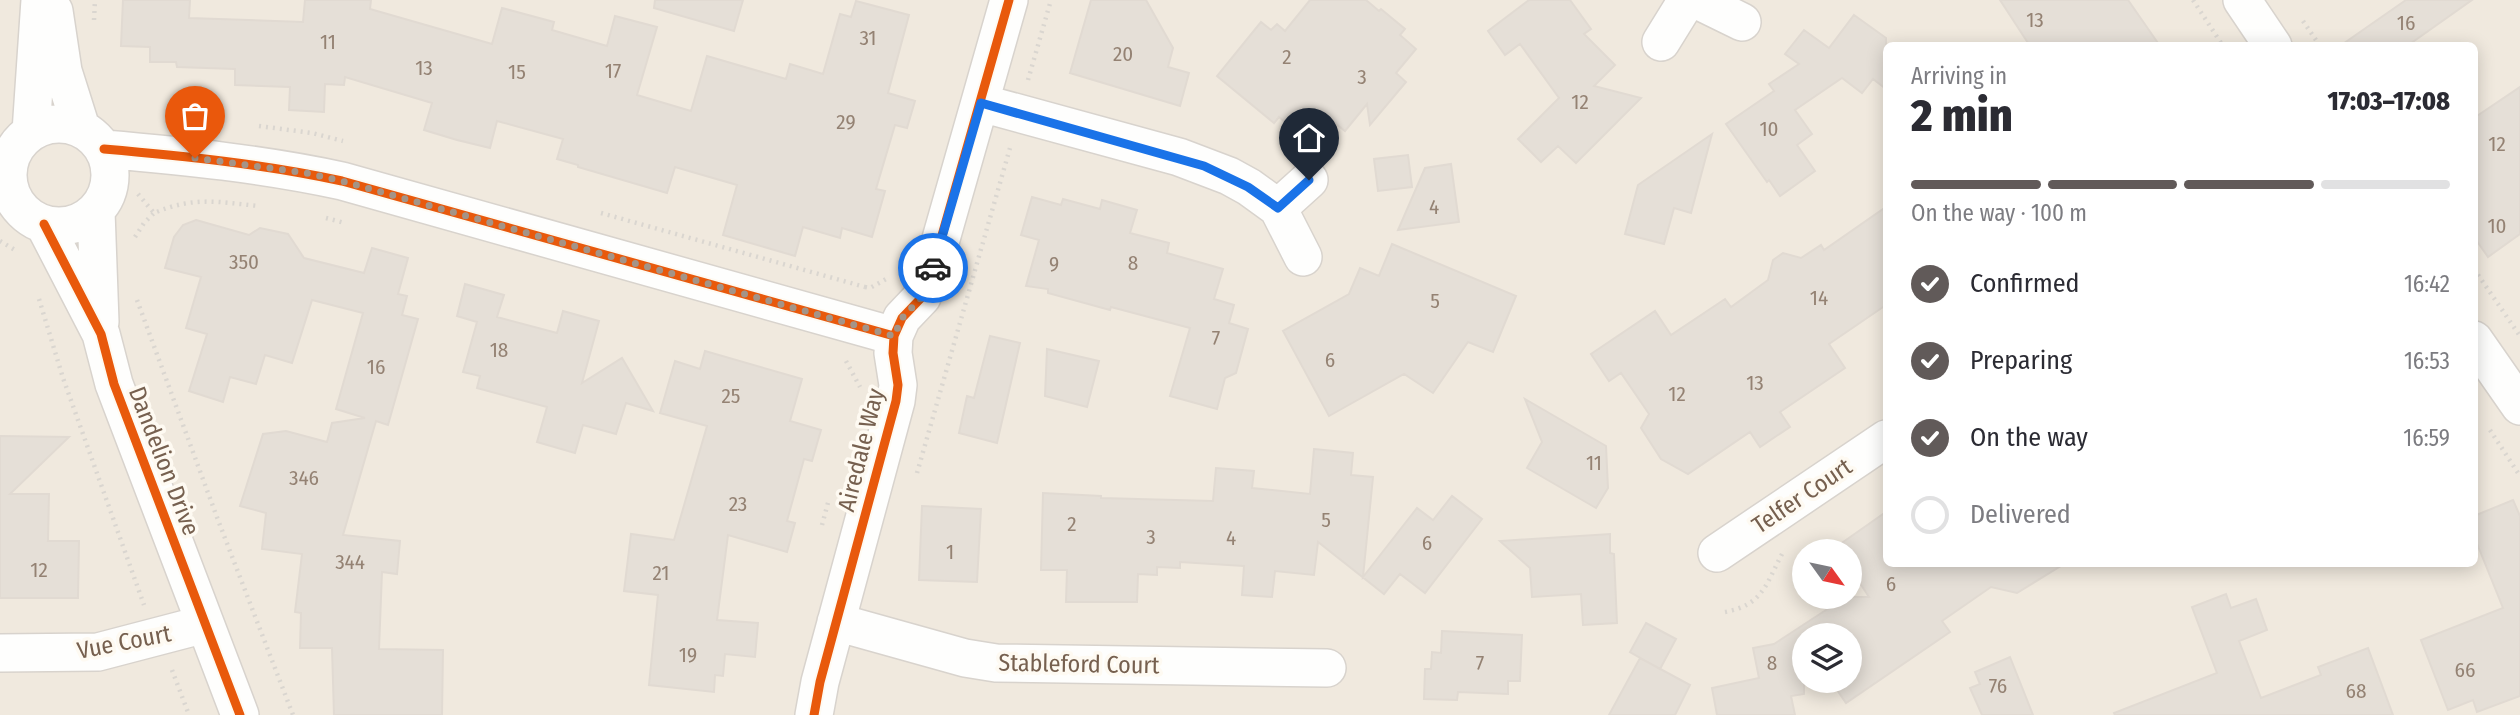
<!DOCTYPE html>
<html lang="en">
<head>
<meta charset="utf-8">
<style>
  :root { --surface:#fff; --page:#f2f2f3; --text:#2b2b33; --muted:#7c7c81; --line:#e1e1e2; --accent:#615a59 }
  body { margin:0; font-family:"Fira Sans Condensed",sans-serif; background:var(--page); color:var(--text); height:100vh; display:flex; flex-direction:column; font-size:26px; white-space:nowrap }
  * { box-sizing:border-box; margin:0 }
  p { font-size:23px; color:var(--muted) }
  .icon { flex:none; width:38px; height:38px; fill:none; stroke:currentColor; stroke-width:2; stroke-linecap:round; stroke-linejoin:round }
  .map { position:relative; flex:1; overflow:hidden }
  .sheet { position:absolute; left:1883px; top:42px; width:595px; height:525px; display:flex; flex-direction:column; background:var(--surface); border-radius:10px; box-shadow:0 4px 18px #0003 }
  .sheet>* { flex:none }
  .needle { width:46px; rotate:123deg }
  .controls { position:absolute; left:1792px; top:539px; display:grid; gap:14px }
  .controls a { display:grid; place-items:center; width:70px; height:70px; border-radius:50%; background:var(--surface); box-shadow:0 4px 18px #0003; font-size:35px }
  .pin { position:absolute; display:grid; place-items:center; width:60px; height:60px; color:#fff; margin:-72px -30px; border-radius:50% 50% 50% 0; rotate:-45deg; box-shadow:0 0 7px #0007 }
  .pin .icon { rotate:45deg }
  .courier { position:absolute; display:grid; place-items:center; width:70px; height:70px; margin:-35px; border:5px solid #1a73e8; border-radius:50%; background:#fff; color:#222; box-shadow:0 2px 9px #0007 }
  .headline em { font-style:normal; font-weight:800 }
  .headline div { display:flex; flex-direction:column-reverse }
  .headline { display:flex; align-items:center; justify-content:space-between; height:119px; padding:0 28px }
  h1 { font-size:46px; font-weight:800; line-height:52px }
  .bar { display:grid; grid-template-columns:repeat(4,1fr); gap:10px 7px; align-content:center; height:84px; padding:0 28px }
  .bar i { height:9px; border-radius:5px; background:var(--line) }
  .bar .current { background:var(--accent) }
  .bar p { grid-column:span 4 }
  ol { padding:0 28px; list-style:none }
  li { display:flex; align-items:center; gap:21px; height:77px }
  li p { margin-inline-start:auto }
  li .icon { padding:7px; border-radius:50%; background:var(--accent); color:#fff; stroke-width:4 }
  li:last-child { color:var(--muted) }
  li i { width:38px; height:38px; border:4px solid var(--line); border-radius:50% }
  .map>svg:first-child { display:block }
  .residential { fill:#f0e9de; fill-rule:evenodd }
  .building { fill:#e5dfd7; stroke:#e1dad2; stroke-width:2 }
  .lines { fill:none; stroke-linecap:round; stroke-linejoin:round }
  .minor-casing { stroke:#d8d3cd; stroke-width:40 }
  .path { stroke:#dad6d0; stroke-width:4.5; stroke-dasharray:2 5; stroke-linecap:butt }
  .minor { stroke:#fefefd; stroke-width:37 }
  .cycleway-casing { stroke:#fefaf2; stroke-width:13 }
  .cycleway { stroke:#e8590c; stroke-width:9 }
  .done { stroke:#a49487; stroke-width:7; stroke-dasharray:0 12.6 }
  .route { stroke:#1a73e8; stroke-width:9 }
  .labels { text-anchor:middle; stroke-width:7; stroke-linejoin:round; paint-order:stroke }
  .number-label { font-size:21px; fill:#948273 }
  .street-label { font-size:24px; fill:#76604f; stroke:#fefaf2 }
</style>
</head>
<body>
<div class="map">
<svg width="2520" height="715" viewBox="0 0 2520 715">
  <rect width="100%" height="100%" fill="#f8f6f0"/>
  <path class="residential" d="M0 0H2520V715H0ZM1886 46H2474V564H1886ZM1804 551H1850V597H1804ZM1804 635H1850V681H1804Z"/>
  <path class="building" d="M123 0H190L189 18 303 22 305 0H371L370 9 492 44 502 8 554 22 552 30 607 46 615 16 657 27 637 95 691 111 707 56 786 79 790 64 823 74 840 14 851 17 856 1 909 15 888 93 915 101 907 128 895 125 876 189 885 191 872 237 842 228 840 238 803 227 795 256 723 235 737 185 675 167 667 193 578 167V165L557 159 563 139 497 121 490 148 457 140 424 130 432 103 345 77 344 85 325 84 324 112 289 110 290 87 235 85V69L177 67 176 62H150V47L121 46Z
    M655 0H743L734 31 654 8Z
    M1091 0H1146L1173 48 1168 67 1189 73 1180 106 1070 73Z
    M1310 0H1366L1379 11 1381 9 1405 29 1400 35 1416 49 1396 73 1406 82 1370 125 1367 104 1345 131 1329 118 1309 143 1279 117 1274 123 1217 76 1261 22 1271 30 1277 24 1285 31Z
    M1529 0H1570L1591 29 1584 34 1615 65 1594 86 1641 98 1576 163 1558 146 1541 162 1518 139 1559 98 1520 44 1505 55 1488 31Z
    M2000 0H2128L2160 46H2030Z
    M2406 0H2472L2407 46H2340Z
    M1854 15 1886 38V89L1873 79 1862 93 1842 78 1795 110 1812 134 1797 145 1815 171 1780 196 1769 180 1767 182 1726 124 1774 91 1769 84 1799 64 1785 54 1804 30 1829 48Z
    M2520 87V234L2488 257 2474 237V118Z
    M1712 134 1691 213 1674 208 1664 244 1625 234 1638 185Z
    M1408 155 1412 187 1378 191 1374 159Z
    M1451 164 1459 222 1398 230 1425 168Z
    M1032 197 1061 205 1063 199 1100 209 1102 200 1137 210 1130 233 1169 243 1167 253 1223 269 1214 299 1234 305 1229 323 1248 329 1236 373 1225 378 1217 409 1170 396 1190 328 1111 307 1110 310 1048 293V289L1026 286 1039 240 1021 235Z
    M1886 207V305L1829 344 1845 368 1780 412 1790 427 1760 447 1750 432 1688 474 1661 459 1641 428 1649 414 1621 373 1609 381 1591 354 1655 311 1671 335 1725 299 1731 307 1768 280 1773 260 1783 253 1801 258 1821 245 1824 250Z
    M196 220 249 235 260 228 288 234 304 258 364 273 372 248 408 258 398 294 407 296 402 315 418 319 388 425 376 421 343 535 400 541 397 574 382 572 379 649 443 650 442 715H334L332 648H300L301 613 295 612 302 554 262 549 266 513 240 506 263 434 286 431 327 442 332 423 365 418 336 409 363 313 312 300 292 363 265 355 256 384 230 377 223 402 189 391 207 334 186 328 201 277 165 268 174 237 183 225Z
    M1392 244 1516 296 1493 352 1468 342 1433 393 1404 374 1329 416 1283 331 1349 294 1360 268 1379 276Z
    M465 284 504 295 497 317 557 333 563 311 599 321 582 383 622 358 653 411 626 403 616 434 583 425 575 453 537 442 547 407 477 388 480 376 463 372 477 322 457 316Z
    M990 336 1020 343 997 443 959 433 967 396 974 398Z
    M1047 349 1099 361 1087 407 1045 396Z
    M705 351 802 379 790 421 821 430 812 461 804 459 787 521 795 523 787 552 728 535 717 620 758 623 755 657 725 654 723 676 715 675 714 692 649 685 658 595 624 591 631 534 674 540 707 426 660 413 675 361 700 369Z
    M1525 399 1606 446 1608 488 1596 508 1527 468 1542 442Z
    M0 436 69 437 10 494H49L48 541H79L78 598H0Z
    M1314 449 1353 453 1351 475 1373 477 1363 577 1417 508 1433 520 1452 496 1482 519 1425 593 1400 574 1384 594 1318 542 1314 575 1275 571 1272 597 1242 595 1244 566 1180 562V568L1157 567V575L1138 574 1137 602H1066L1067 570H1041L1043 493 1101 496V498L1213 501 1216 468 1254 471 1252 488 1310 494Z
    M2513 500 2520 516V696L2477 712 2473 700 2448 710 2421 640 2503 608 2474 536V516Z
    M922 506 981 509 977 582 919 580Z
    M1886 512V564H2064L2017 593 1991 587 1942 621 1950 632 1846 703 1831 681H1850V635H1804V694L1791 696 1795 715H1717L1712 688 1759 678 1753 648 1774 644 1829 608 1822 597H1869L1850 568V551H1838L1836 547Z
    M1610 534V553L1614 554 1617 623 1583 625 1581 594 1532 597 1530 568 1500 541Z
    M2226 594 2231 608 2256 599 2267 630 2239 641 2261 698 2321 675 2318 667 2368 648 2393 715H2115L2114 713 2217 673 2192 607Z
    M1646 623 1676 639 1660 669 1630 652Z
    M1442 631 1522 635 1520 681H1508V694L1458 692 1457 700 1424 699 1425 669H1431L1432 652 1441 653Z
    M2010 657 2033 715H1982L1970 688 1980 684 1975 672Z
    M1640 658 1690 685 1675 715H1609Z"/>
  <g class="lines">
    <g class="minor-casing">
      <path id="minor" d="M1697 0 1742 22
        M2242 0 2273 46
        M54 11 63 71 81 128
        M1661 42 1687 0
        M981 103 1179 157 1229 176 1249 187 1278 208 1303 257
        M8 175a51 51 0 1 1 102 0a51 51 0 1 1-102 0Z
        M31 132 40 0
        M104 149C184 156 264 164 342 181L894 336
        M1278 208 1309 180
        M96 211 100 322
        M44 224 101 334 114 384 240 715
        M2474 340 2520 406
        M1717 553 1886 439
        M836 622 965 658 996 663 1327 668
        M0 653 98 652 205 624
        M814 715 820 682 896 401 898 385 893 353 894 336 902 318 922 297 931 274 1009 0"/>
    </g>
    <path class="path" d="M2193 0 2223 46
      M94 20 95 0
      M2303 21 2320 46
      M1028 80 1051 0
      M259 126 312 133 343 141
      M138 194 154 213C194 196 218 202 259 206
      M601 213 865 287
      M326 218 345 223
      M135 237 144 223 154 213
      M0 241 15 250
      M2474 269 2520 336
      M865 287 870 288 888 278
      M39 299 63 378 144 605
      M137 300 218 520 293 715
      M846 361 860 387
      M2490 430 2520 476
      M917 473 1010 148
      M822 525 829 499
      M1725 612C1763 605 1766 584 1782 554
      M172 670 189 715"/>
    <use href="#minor" class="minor"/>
    <g class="cycleway-casing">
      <path id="cycleway" d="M104 149C184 156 264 164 342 181L894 336
        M44 224 101 334 114 384 240 715
        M814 715 820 682 896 401 898 385 893 353 894 336 902 318 922 297 931 274 1009 0"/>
    </g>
    <use href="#cycleway" class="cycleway"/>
  </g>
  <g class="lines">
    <path class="done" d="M195 158 306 173 342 181 894 336 902 318 922 297 933 268"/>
    <path class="route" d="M933 268 981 103 1204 166 1248 187 1278 208 1309 180"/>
  </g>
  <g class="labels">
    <g class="number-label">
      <text x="2035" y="27">13</text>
      <text x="2406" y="30">16</text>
      <text x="868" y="45">31</text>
      <text x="328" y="49">11</text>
      <text x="1123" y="61">20</text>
      <text x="1287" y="64">2</text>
      <text x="424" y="75">13</text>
      <text x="613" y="78">17</text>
      <text x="517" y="79">15</text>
      <text x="1362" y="84">3</text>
      <text x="1580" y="109">12</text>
      <text x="846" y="129">29</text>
      <text x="1769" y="136">10</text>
      <text x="2497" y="151">12</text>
      <text x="1434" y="214">4</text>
      <text x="2497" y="233">10</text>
      <text x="244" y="269">350</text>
      <text x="1133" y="270">8</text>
      <text x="1054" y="271">9</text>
      <text x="1819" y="305">14</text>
      <text x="1435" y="308">5</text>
      <text x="1216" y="345">7</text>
      <text x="499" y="357">18</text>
      <text x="1330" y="367">6</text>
      <text x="376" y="374">16</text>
      <text x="1755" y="390">13</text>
      <text x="1677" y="401">12</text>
      <text x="731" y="403">25</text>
      <text x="1594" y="470">11</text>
      <text x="304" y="485">346</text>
      <text x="738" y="511">23</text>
      <text x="1326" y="527">5</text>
      <text x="1072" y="531">2</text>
      <text x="1151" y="544">3</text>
      <text x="1231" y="545">4</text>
      <text x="1427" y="550">6</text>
      <text x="950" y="559">1</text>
      <text x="350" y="569">344</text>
      <text x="39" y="577">12</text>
      <text x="661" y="580">21</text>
      <text x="1891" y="591">6</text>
      <text x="688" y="662">19</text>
      <text x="1480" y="670">7</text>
      <text x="1772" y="670">8</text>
      <text x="2465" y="677">66</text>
      <text x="1998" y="693">76</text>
      <text x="2356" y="698">68</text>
    </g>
    <g class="street-label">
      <text transform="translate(861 450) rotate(-76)" y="8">Airedale Way</text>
      <text transform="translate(164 461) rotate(69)" y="8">Dandelion Drive</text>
      <text transform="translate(1802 496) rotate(-34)" y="8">Telfer Court</text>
      <text transform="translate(124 642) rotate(-11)" y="8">Vue Court</text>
      <text transform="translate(1079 664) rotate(1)" y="8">Stableford Court</text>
    </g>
  </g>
</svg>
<div class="controls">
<a><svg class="needle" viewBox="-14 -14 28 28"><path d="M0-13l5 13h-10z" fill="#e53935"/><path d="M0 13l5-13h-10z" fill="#7c7c81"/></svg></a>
<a><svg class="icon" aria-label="layers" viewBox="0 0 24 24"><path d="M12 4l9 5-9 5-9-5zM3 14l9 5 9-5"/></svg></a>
</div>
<div class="pin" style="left:195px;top:158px;background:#ea580c"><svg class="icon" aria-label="bag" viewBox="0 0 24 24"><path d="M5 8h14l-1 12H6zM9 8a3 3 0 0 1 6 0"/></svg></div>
<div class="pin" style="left:1309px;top:180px;background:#1f2937"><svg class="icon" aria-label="home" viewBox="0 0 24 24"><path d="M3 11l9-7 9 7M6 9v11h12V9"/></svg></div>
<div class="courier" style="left:933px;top:268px"><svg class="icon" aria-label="car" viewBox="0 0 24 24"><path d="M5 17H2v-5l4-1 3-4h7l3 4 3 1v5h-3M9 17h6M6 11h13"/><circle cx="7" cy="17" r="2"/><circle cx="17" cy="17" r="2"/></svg></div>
<section class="sheet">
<div class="headline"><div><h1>2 min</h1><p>Arriving in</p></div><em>17:03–17:08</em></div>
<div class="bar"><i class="current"></i><i class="current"></i><i class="current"></i><i></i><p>On the way · 100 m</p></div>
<ol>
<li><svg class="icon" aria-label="check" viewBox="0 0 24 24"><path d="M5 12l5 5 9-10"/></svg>Confirmed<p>16:42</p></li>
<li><svg class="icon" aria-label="check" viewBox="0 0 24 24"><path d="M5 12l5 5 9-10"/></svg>Preparing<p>16:53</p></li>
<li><svg class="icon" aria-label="check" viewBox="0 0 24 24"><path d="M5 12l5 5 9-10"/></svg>On the way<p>16:59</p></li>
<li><i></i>Delivered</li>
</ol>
</section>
</div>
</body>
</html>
